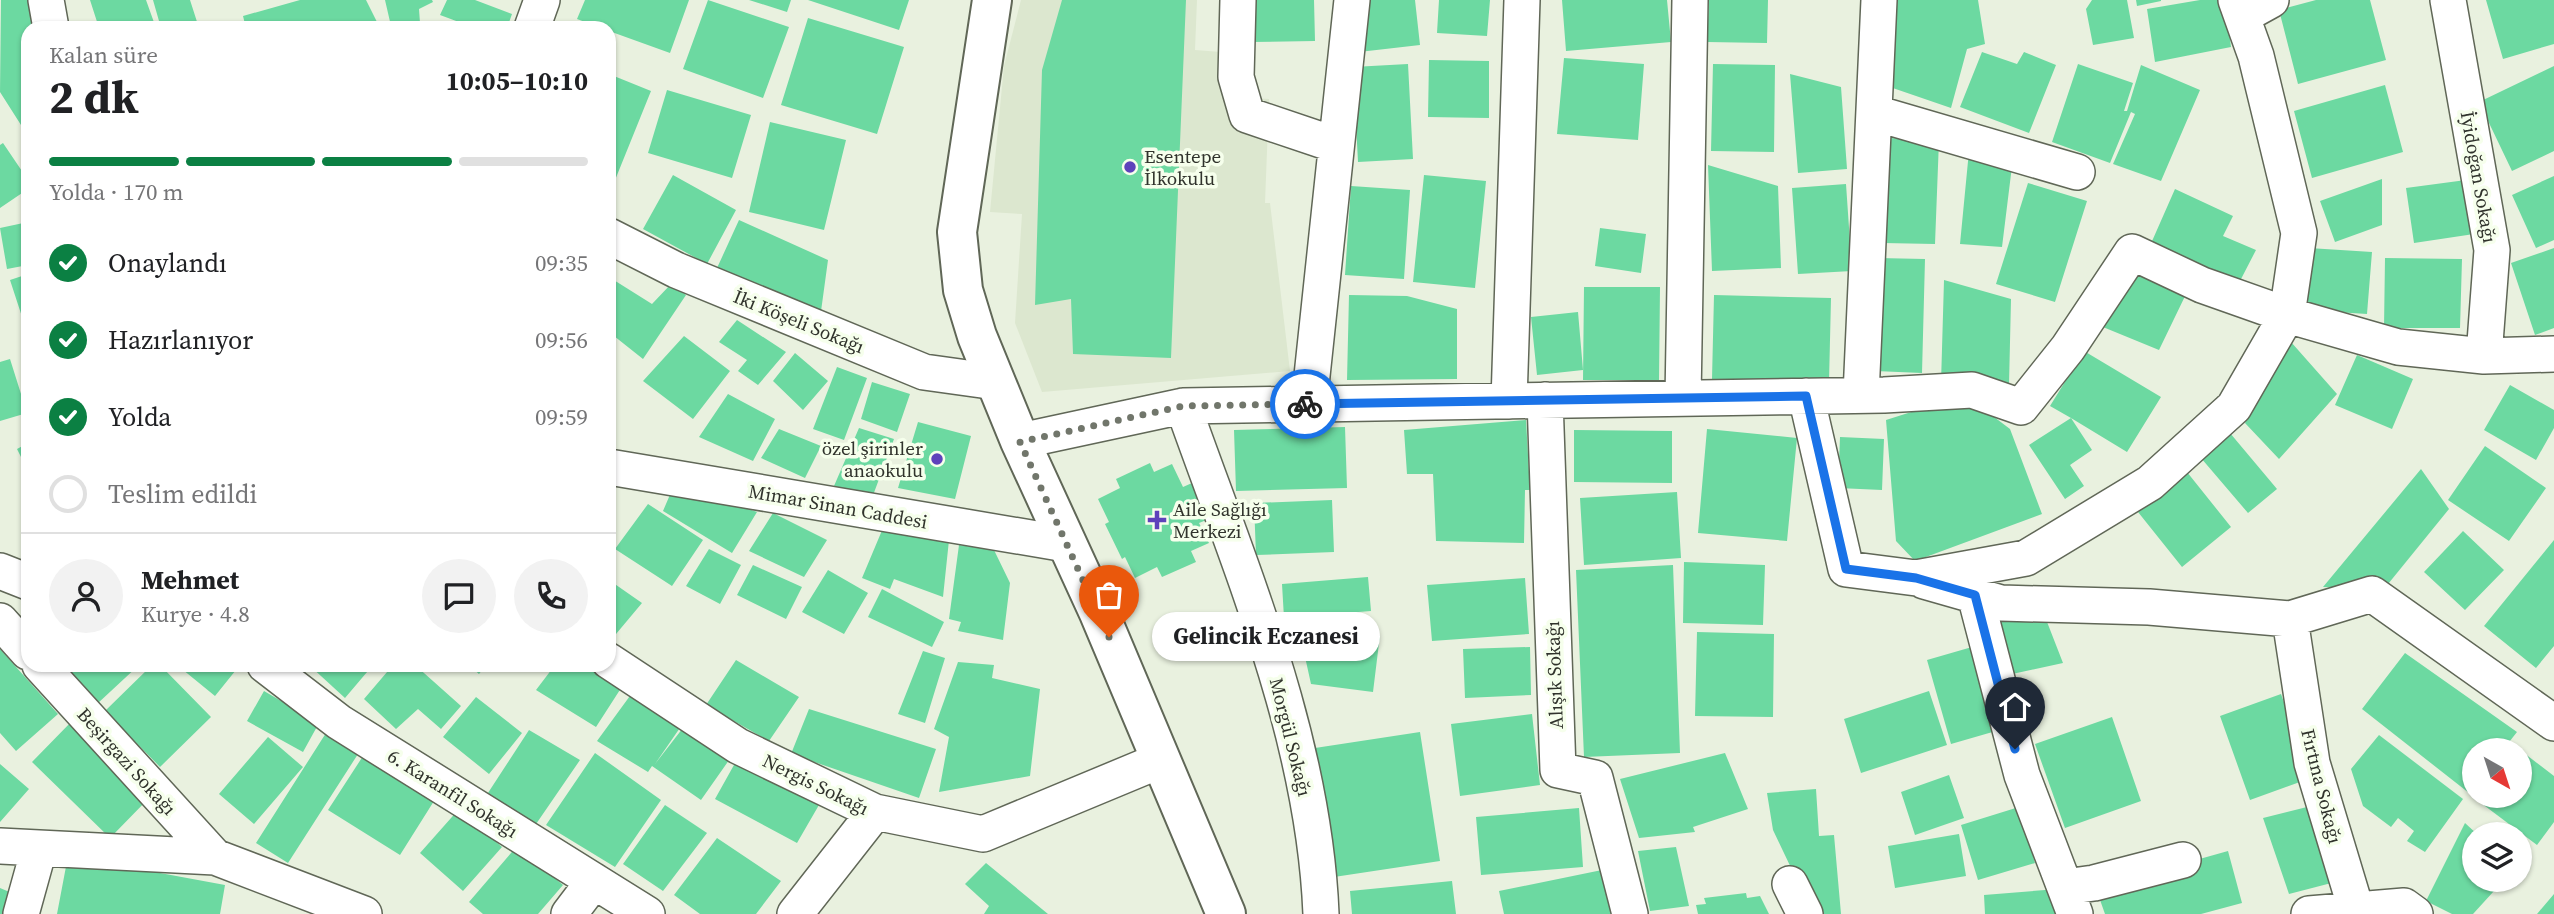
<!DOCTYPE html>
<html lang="tr">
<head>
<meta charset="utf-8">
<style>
  :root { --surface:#fff; --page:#f2f2f2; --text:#202124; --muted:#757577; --line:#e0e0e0; --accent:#0b8043 }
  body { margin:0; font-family:"Source Serif 4",serif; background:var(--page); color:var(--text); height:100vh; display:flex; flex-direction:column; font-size:26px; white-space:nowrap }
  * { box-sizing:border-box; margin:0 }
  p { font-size:23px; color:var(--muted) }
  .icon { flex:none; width:38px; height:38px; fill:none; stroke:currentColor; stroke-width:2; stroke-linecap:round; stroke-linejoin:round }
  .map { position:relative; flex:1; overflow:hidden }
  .details { position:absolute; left:21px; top:21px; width:595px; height:651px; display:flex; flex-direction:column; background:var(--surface); border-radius:21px; box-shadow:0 2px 5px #0004 }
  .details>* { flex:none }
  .needle { width:46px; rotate:141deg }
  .controls { position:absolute; left:2462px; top:738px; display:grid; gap:14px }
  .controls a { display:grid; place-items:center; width:70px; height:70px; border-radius:50%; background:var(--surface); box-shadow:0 2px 5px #0004; font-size:35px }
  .pin { position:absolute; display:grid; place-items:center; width:60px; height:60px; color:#fff; margin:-72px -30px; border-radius:50% 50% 50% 0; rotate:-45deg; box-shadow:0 0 7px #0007 }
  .pin .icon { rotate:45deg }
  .courier { position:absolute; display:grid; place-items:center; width:70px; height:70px; margin:-35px; border:5px solid #1a73e8; border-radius:50%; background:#fff; color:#222; box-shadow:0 2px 9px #0007 }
  .bubble { position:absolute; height:49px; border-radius:24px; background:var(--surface); box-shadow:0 2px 5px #0004; font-size:23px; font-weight:700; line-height:49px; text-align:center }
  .overview em { font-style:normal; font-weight:700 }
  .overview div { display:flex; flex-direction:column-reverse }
  .overview { display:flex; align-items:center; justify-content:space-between; height:119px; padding:0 28px }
  h1 { font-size:46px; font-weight:700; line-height:52px }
  .bar { display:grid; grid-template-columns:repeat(4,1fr); gap:10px 7px; align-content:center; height:84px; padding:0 28px }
  .bar i { height:9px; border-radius:5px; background:var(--line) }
  .bar .selected { background:var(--accent) }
  .bar p { grid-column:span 4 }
  .line { display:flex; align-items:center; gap:18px; padding:0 28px; border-top:2px solid var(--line) }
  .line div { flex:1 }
  .round { display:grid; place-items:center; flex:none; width:74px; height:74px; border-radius:37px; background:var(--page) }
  ol { padding:0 28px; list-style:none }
  li { display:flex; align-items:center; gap:21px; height:77px }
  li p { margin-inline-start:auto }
  li .icon { padding:7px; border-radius:50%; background:var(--accent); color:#fff; stroke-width:4 }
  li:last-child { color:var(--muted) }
  li i { width:38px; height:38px; border:4px solid var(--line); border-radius:50% }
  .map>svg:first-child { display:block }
  .built { fill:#dce7cf }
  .building { fill:#6cd9a1 }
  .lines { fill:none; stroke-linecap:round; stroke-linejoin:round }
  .street-casing { stroke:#606757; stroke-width:38 }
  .secondary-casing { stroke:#606757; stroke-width:42 }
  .street { stroke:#fff; stroke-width:35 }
  .secondary { stroke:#fff; stroke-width:38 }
  .done { stroke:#71766b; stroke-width:7; stroke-dasharray:0 12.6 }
  .route { stroke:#1a73e8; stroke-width:9 }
  .poi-dot { fill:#5e42bb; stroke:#f6ffec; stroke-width:2.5 }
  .labels { text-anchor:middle; stroke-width:7; stroke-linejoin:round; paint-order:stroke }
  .poi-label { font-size:19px; fill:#30332c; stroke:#f6ffec; text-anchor:start }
  .street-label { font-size:19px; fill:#30332c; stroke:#f6ffec }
</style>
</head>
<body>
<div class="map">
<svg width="2554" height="914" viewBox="0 0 2554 914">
  <rect width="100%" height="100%" fill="#e9f1df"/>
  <path class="built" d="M1021 0H1197L1195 50 1234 53 1235 97 1269 99 1265 203H1270L1290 371 1042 392 1015 323 1022 214 990 212 1004 66Z"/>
  <path class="building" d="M1 0H30L36 28H28V123L21 125 0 92Z
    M90 0H146L156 28H99Z
    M153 0H190L199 28H161Z
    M300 0H366L380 28H246L243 16Z
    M385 0H432L433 2 419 9 420 23 391 26Z
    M447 0H475L512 14 507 28H475L440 15Z
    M585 0H689L670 53 609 31V28H601L577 19Z
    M708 0 789 27 763 98 683 69Z
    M749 0H791L787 12Z
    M808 0H909L899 30Z
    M1062 0H1186L1171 358 1073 354 1071 299 1035 305 1042 70Z
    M1250 0H1314L1315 41 1251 42Z
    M1357 0H1415L1420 45 1359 52Z
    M1439 0H1490L1487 36 1437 33Z
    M1562 0H1667L1671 42 1566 51Z
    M1709 0H1768L1767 43 1707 42Z
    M1890 0H1978L1985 44 1967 49 1951 108 1884 85Z
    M2092 0H2127L2134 38 2093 45 2086 9Z
    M2136 0H2161V1L2137 6Z
    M2200 0H2225L2231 47 2155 62 2147 9Z
    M2316 0H2370L2386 60 2298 84 2279 10Z
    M2486 0H2554V44L2503 59Z
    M808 18 904 47 877 134 781 105Z
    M1982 52 2017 64 2024 52 2056 65 2029 133 1960 107Z
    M1564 58 1644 64 1638 140 1557 134Z
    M1429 60 1489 61V118L1428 117Z
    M1408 64 1413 159 1358 162 1353 67Z
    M1713 64 1775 65 1774 152 1711 151Z
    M2078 64 2133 83 2124 111H2127L2141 65 2200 90 2161 181 2113 164 2135 114 2131 112 2110 163 2052 142Z
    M2554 66V151L2512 171 2479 102Z
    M609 74 651 91 609 195Z
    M1790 74 1841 87 1847 169 1798 173Z
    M2385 85 2403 152 2312 178 2294 111Z
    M667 90 751 115 732 178 648 153Z
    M770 122 846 140 824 230 749 212Z
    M1889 138 1939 140 1935 244 1883 243Z
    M3 143 28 180V189L0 208V145Z
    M1969 151 2013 158 2002 247 1960 244Z
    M1708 165 1778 186 1781 268 1712 271Z
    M673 175 736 210 707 264 643 229Z
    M1424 175 1486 181 1475 288 1413 282Z
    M2554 176V240L2536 248 2512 195Z
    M2382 179V225L2335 242 2320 201Z
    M2466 180 2474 234 2414 243 2406 188Z
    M2028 183 2087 201 2055 302 1996 284Z
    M1846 184 1852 271 1798 274 1792 188Z
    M1351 186 1410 190 1404 279 1345 275Z
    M2175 189 2233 216 2223 236 2256 250 2240 281 2149 248Z
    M739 220 828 260 819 326 712 279Z
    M28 222V265L7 269 0 228Z
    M1600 228 1646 234 1641 273 1595 266Z
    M2309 248 2372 252 2367 314 2305 310Z
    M2554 248V328L2535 335 2511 263Z
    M1878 258 1925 259 1922 373 1875 371Z
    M2385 258 2462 259 2460 328H2384Z
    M2130 266 2188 290 2159 350 2098 325Z
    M28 274V328L26 329 10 280Z
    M609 277 652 304 671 284 686 295 643 359 609 332Z
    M1944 280 2011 299 2009 385 1941 383Z
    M1584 287H1660L1659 380H1583Z
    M1349 295 1407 296 1457 309V379L1347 380Z
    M1714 295 1831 298 1829 382 1712 379Z
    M1578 312 1583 370 1537 375 1531 317Z
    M737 320 786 352 758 385 738 371 747 360 719 342Z
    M684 336 730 371 693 419 643 381Z
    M2291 342 2337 394 2279 459 2245 423Z
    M2084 351 2161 397 2127 452 2071 418 2092 450 2070 465 2084 486 2065 499 2029 445 2071 418 2050 406Z
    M795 353 828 381 803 410 773 381Z
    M2357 355 2413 379 2392 429 2335 405Z
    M10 359 27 413 0 421V362Z
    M837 367 867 378 844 440 813 429Z
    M872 382 910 394 897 432 861 419Z
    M2510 385 2554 410V428L2536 460 2484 430Z
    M728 394 775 419 753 461 699 437Z
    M1965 395 2010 429 2042 514 1915 561 1896 541 1886 420Z
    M1526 420 1530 490H1525L1524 543 1436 541 1433 474H1407L1404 430Z
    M918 422 971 436 955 499 898 488Z
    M1345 427 1347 488 1236 491 1234 430Z
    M859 428 894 439 872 498 834 486Z
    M779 429 821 446 805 478 761 458Z
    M1707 429 1797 438 1787 541 1698 533Z
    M1574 430 1672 431V483L1574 482Z
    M2230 433 2277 489 2248 513 2201 458Z
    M1840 437 1884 439 1882 490 1838 488Z
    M28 443V471L17 449Z
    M2485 446 2546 488 2509 541 2448 500Z
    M1150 463 1154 472 1172 464 1183 487 1192 483 1209 519 1199 523 1209 543 1191 551 1196 562 1162 577 1157 567 1135 578 1125 557 1122 559 1105 524 1109 522 1098 499 1120 488 1116 479Z
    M2421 469 2449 509 2384 589 2323 587Z
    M2187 472 2231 527 2182 567 2138 512Z
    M675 483 757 512 732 553 663 511Z
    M1677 492 1681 558 1584 565 1580 498Z
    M1332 500 1334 552 1256 555 1254 503Z
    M648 504 703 540 672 586 615 549Z
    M773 513 827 540 804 577 749 551Z
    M883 528 949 540 943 597 894 579 890 589 862 578Z
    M2463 531 2504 570 2465 610 2424 572Z
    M2554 540V646L2536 668 2484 626Z
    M959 545 994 550 1010 583 1003 640 958 631 961 622 949 619Z
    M709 549 741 565 720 604 686 586Z
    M1684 562 1765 565 1763 625 1683 623Z
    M753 565 802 587 786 619 737 595Z
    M1673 565 1680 753 1584 757 1576 570Z
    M828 570 868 593 844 634 802 612Z
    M1368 577 1371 611 1284 618 1282 584Z
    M1525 578 1529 634 1432 641 1427 585Z
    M609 580 642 603 611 640 609 639Z
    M882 589 944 622 932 647 868 617Z
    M2042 609 2063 663 2003 676 1986 617Z
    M1298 625 1380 635 1373 692 1311 684Z
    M1697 632 1774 634 1773 717 1695 716Z
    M1530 647 1531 695 1465 698 1463 649Z
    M1972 647 1996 731 1951 744 1927 660Z
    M0 649 58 714 16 751 0 733Z
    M923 651 945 658 925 723 898 714Z
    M2405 653 2517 732 2502 751H2474V786L2469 793 2362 709Z
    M736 660 799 697 769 741 706 705Z
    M958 662 994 665 992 678 1040 689 1030 776 939 792 949 737 934 729Z
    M60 665H139L97 704Z
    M152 665H160L211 717 160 767 105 711Z
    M177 665H240L215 696Z
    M309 665H373L345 698Z
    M393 665H415L461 706 441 729 418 709 396 729 364 699Z
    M469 665H486L479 674Z
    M555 665H596L625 682 596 727 536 690Z
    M635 689 684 722 655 764 686 724 734 753 701 800 652 766 648 772 597 741Z
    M264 691 319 723 303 752 247 721Z
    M1929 691 1947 745 1861 773 1844 719Z
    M2281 694 2311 778 2250 800 2220 716Z
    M476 697 522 733 489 774 443 737Z
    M809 709 936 749 919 798 791 754Z
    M1532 714 1540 785 1460 796 1451 724Z
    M2112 717 2141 801 2065 828 2035 744Z
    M73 720 151 796 110 838 32 762Z
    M529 730 580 760 534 827 486 796Z
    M1420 732 1440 861 1334 877 1315 748Z
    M326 733 358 754 288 863 256 843Z
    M2379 735 2463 799 2425 852 2407 841 2414 831 2398 818 2391 827 2363 806 2351 769Z
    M268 737 303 767 254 824 219 794Z
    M2520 750 2554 776V822L2537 845 2481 803 2486 796H2520Z
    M595 753 661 800 615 867 546 825Z
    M1725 753 1748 809 1693 827 1695 832 1639 838 1620 779Z
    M363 756 434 801 400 855 328 810Z
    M739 756 823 798 797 843 715 799Z
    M0 764 29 789 0 822Z
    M1949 775 1964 818 1915 835 1901 792Z
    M1816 789 1819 836 1834 835 1841 914H1813L1773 830 1767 793Z
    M2319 804 2343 880 2289 894 2263 818Z
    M665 805 707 833 663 891 623 864Z
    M2019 807 2035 863 1978 880 1961 825Z
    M1579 808 1583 867 1481 875 1476 817Z
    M459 809 502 847 463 891 420 853Z
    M2465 823 2478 835H2474V880H2504L2473 914H2452L2426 901Z
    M1959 834 1966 876 1895 888 1888 846Z
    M717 838 781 881 756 914H700L674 895Z
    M517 846 563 885 538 914H483L469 902Z
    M1676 847 1689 906 1650 911 1638 851Z
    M2228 851 2242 903 2201 914H2105L2094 883 2100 887Z
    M68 856 225 885 220 914H57Z
    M986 863 1048 914H984L989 906 965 884Z
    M1602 870 1611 914H1504L1499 891Z
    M1452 881 1456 914H1352L1350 891Z
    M0 888 19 896 11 914H0Z
    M2058 889 2061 914H1985L1984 895Z
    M1746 893 1747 898 1760 896 1769 914H1698L1696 905 1706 904 1704 898Z
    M2554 894V914H2537Z"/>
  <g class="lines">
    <g class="street-casing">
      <path id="street" d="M46 0 51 28
        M1238 0 1236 77 1247 115 1336 145
        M2448 0 2492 250 2484 356
        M2242 16 2271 0
        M532 28 542 0
        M1875 113 2077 172
        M609 236 676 270 924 372 996 382
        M1861 395 1879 0
        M1806 396 1846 569 1916 578 2026 558 2150 483 2234 407 2287 315 2299 233 2256 56 2236 0
        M1683 398 1690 0
        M1545 400 1558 770 1595 778 1630 914
        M1509 401 1522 0
        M1309 404 1352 0
        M1183 406C1241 570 1314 738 1321 914
        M1020 441 1183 406 1884 395 1972 390 2021 407 2068 348 2132 252 2202 285 2287 315 2398 347 2484 356 2554 354
        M609 467 1066 544
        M0 571 28 582
        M1924 581 2001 603 2149 607 2290 619 2372 594 2554 723
        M1975 595 2022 775 2075 914
        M2290 619 2312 763 2356 909
        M0 621 28 652
        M609 661 738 746 875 812 983 834 1161 760
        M40 665 215 857
        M265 665 339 722 647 914
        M0 846 215 857 364 914
        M1790 884 1805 914
        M2065 887 2094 883 2183 860
        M21 914 39 849
        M569 914 594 881
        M795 914 875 812
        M2309 914 2404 906 2415 914"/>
    </g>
    <g class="secondary-casing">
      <path id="secondary" d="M992 0 957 232 963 290 977 336 1020 441 1099 613 1226 914"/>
    </g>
    <use href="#street" class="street"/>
    <use href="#secondary" class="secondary"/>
  </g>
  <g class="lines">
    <path class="done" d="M1109 637 1020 442 1183 406 1305 404"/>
    <path class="route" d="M1305 404 1806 396 1846 569 1916 578 1975 595 2015 749"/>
  </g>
  <g class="poi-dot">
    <circle cx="1130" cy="167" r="7"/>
    <circle cx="937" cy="459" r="7"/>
    <path d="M1153.5 509.5h7v7h7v7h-7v7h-7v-7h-7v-7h7z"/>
  </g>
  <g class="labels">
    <g class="poi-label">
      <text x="1144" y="163">Esentepe<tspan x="1144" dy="22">İlkokulu</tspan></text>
      <text x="923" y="455" text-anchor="end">özel şirinler<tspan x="923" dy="22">anaokulu</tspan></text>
      <text x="1173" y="516">Aile Sağlığı<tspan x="1173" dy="22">Merkezi</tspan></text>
    </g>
    <g class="street-label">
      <text transform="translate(2479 177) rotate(80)" y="7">İyidoğan Sokağı</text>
      <text transform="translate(799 321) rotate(22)" y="7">İki Köşeli Sokağı</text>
      <text transform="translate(838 506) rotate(10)" y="7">Mimar Sinan Caddesi</text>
      <text transform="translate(1554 675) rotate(-92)" y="7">Alışık Sokağı</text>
      <text transform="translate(1291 737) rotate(76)" y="7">Morgül Sokağı</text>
      <text transform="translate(127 761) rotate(48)" y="7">Beşirgazi Sokağı</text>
      <text transform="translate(816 784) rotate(26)" y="7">Nergis Sokağı</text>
      <text transform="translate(2322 786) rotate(76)" y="7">Fırtına Sokağı</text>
      <text transform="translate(453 793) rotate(32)" y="7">6. Karanfil Sokağı</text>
    </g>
  </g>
</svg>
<div class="controls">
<a><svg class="needle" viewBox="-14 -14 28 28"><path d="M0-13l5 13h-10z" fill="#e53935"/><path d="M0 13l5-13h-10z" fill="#757577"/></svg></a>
<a><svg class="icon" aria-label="layers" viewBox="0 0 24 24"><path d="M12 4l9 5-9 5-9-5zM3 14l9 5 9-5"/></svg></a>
</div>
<div class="pin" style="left:1109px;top:637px;background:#ea580c"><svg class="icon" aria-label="bag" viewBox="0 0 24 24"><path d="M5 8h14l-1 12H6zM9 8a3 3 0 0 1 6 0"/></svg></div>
<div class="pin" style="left:2015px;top:749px;background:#1f2937"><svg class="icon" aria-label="home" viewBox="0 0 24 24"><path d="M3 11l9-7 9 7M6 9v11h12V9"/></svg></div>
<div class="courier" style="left:1305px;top:404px"><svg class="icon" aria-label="bike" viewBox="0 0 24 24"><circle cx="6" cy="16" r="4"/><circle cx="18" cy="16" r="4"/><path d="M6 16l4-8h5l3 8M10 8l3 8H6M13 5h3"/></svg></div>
<div class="bubble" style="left:1152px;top:612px;width:228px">Gelincik Eczanesi</div>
<section class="details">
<div class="overview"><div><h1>2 dk</h1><p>Kalan süre</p></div><em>10:05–10:10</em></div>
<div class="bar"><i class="selected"></i><i class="selected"></i><i class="selected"></i><i></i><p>Yolda · 170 m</p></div>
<ol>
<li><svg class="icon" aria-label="check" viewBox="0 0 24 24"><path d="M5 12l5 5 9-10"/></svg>Onaylandı<p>09:35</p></li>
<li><svg class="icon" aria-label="check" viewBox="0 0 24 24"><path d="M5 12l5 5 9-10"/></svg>Hazırlanıyor<p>09:56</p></li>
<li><svg class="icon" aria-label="check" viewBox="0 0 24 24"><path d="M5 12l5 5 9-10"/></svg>Yolda<p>09:59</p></li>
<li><i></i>Teslim edildi</li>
</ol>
<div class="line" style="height:126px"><a class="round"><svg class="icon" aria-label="person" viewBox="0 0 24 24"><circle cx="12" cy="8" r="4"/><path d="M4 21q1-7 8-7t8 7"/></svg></a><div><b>Mehmet</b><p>Kurye · 4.8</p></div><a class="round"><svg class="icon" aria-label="chat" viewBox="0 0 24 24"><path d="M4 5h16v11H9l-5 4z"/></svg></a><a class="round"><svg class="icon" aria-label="phone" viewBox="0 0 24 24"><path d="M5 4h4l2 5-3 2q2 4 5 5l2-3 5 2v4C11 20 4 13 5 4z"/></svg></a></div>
</section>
</div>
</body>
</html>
